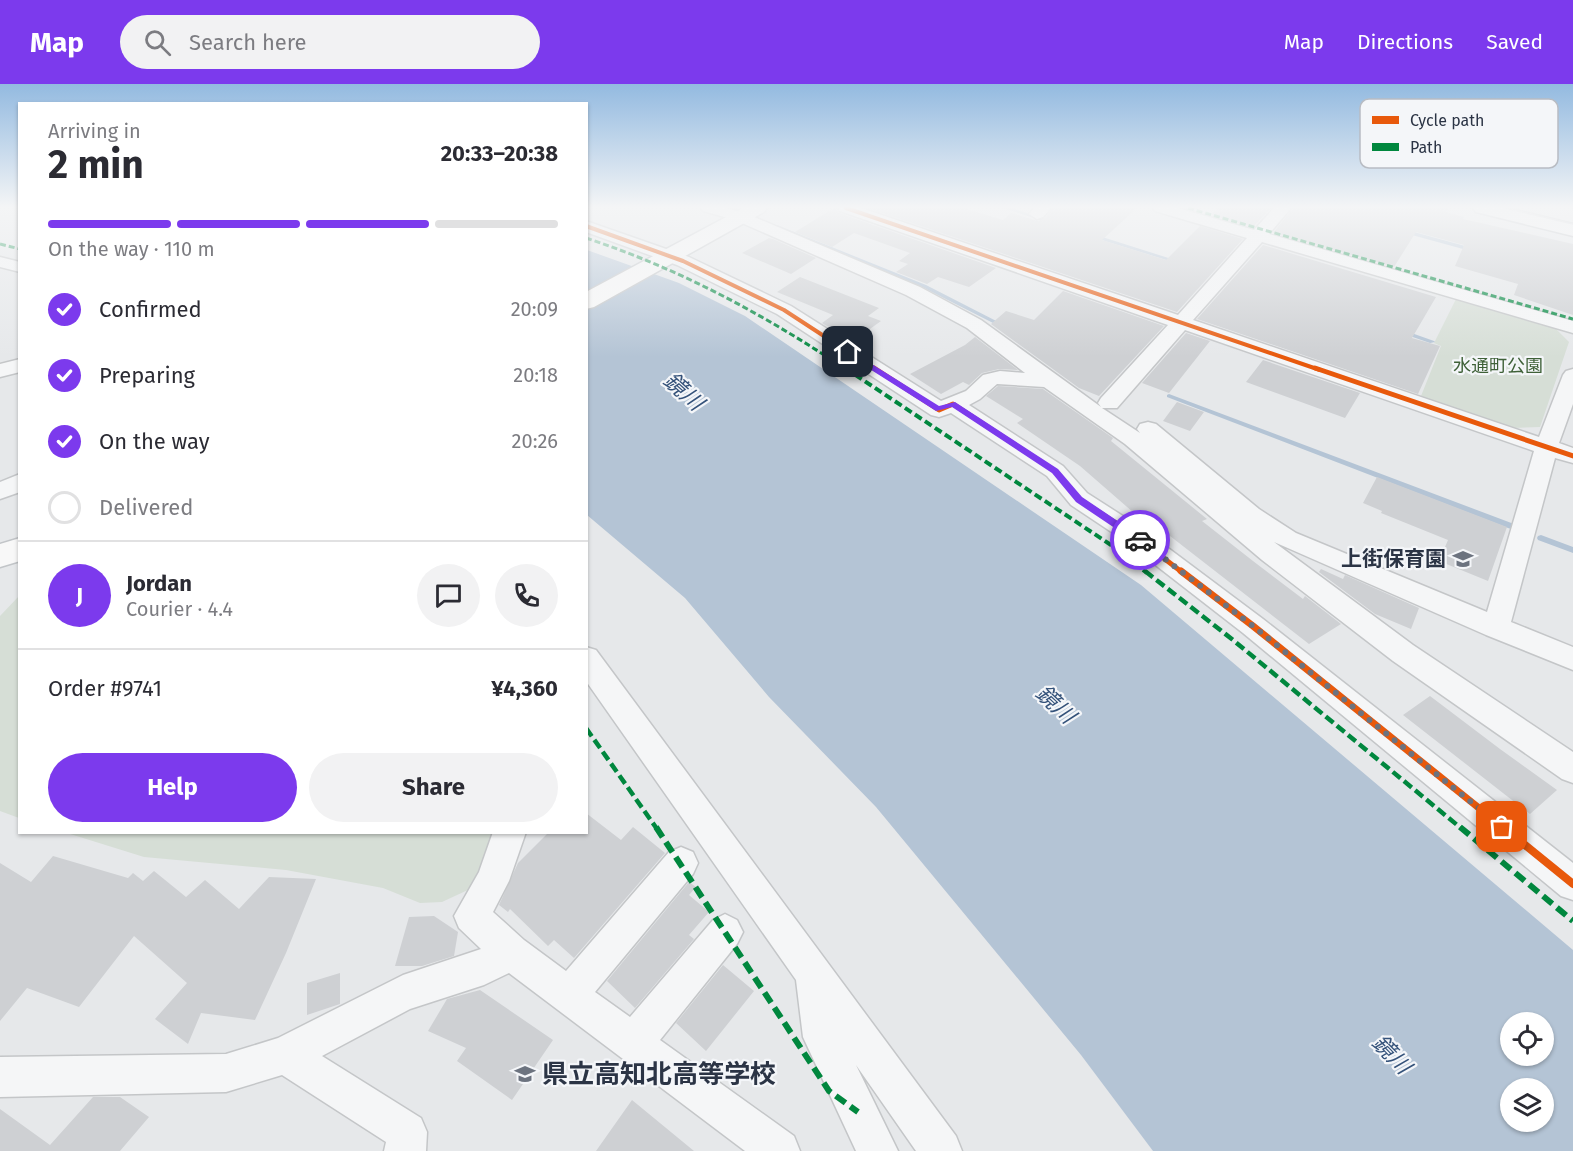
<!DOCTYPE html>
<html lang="en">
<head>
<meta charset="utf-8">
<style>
  :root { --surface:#fff; --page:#f2f2f3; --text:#2b2b33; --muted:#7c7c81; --line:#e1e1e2; --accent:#7c3aed }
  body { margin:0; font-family:"Fira Sans","Noto Sans JP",sans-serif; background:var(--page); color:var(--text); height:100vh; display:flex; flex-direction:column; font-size:22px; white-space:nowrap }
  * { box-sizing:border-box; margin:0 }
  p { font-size:20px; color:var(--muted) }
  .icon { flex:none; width:33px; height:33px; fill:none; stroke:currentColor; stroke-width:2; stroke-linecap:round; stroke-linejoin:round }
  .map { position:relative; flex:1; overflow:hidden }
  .panel { position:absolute; left:18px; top:18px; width:570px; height:732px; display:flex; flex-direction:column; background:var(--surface); border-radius:0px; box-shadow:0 2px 4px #0004 }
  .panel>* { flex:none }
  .buttons { position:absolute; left:1500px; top:928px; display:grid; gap:12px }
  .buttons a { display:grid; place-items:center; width:54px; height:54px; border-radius:50%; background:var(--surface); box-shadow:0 2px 4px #0004; font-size:30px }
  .pin { position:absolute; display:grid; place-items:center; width:51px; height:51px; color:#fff; margin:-26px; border-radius:12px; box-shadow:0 3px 9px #0006 }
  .courier { position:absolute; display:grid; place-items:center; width:60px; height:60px; margin:-30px; border:4px solid #7c3aed; border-radius:50%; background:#fff; color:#222; box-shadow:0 2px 8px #0007 }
  .summary em { font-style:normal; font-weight:700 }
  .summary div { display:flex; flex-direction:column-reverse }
  .summary { display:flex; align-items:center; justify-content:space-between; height:102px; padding:0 30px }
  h1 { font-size:39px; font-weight:700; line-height:45px }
  .bar { display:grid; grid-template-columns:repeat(4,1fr); gap:9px 6px; align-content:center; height:72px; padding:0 30px }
  .bar i { height:8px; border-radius:4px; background:var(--line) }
  .bar .on { background:var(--accent) }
  .bar p { grid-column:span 4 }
  .line { display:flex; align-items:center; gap:15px; padding:0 30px; border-top:2px solid var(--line) }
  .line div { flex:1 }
  .round { display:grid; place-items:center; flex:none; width:63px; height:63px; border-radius:32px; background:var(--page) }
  ol { padding:0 30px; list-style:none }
  li { display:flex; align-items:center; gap:18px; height:66px }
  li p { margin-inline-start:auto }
  li .icon { padding:6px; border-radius:50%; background:var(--accent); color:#fff; stroke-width:4 }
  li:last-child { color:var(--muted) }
  li i { width:33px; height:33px; border:3px solid var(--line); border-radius:50% }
  .action { display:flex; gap:12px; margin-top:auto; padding:12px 30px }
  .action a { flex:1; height:69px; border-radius:36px; background:var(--accent); color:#fff; font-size:24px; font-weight:700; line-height:69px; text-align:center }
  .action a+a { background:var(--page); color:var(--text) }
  header { display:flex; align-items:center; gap:36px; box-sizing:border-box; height:84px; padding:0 30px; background:var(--accent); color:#fff }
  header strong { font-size:28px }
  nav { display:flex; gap:33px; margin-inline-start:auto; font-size:21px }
  .search { width:420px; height:54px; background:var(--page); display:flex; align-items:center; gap:15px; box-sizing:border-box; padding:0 21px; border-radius:33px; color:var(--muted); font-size:22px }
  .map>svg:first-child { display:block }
  .green { fill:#d6ded6 }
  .water { fill:#b4c4d5; fill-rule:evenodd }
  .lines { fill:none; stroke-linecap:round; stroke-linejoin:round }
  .stream { fill:#b4c4d5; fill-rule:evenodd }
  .building { fill:#ced0d3 }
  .street-casing { stroke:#c4c6c8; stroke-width:3 }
  .primary-casing { stroke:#c2c5c8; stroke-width:3 }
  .highway-casing { stroke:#b8bbbf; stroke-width:3 }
  .street { fill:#f5f6f7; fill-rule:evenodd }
  .primary { fill:#f8f8f8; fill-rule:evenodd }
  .highway { fill:#f8f8f8; fill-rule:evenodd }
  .tram { stroke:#cecfd2; stroke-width:1.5 }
  .quiet-far3 { stroke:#00873e; stroke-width:3; stroke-dasharray:6 3; stroke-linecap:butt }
  .quiet-far2 { stroke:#00873e; stroke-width:4; stroke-dasharray:8 4; stroke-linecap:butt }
  .quiet-far1 { stroke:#00873e; stroke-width:4.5; stroke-dasharray:10 4.5; stroke-linecap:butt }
  .quiet { stroke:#00873e; stroke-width:6; stroke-dasharray:12 6; stroke-linecap:butt }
  .cycleway-far3-casing { stroke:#f4f6f9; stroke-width:6 }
  .cycleway-far2-casing { stroke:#f4f6f9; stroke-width:8 }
  .cycleway-far1-casing { stroke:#f4f6f9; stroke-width:10 }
  .cycleway-casing { stroke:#f4f6f9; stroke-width:12 }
  .cycleway-far3 { stroke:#e8590c; stroke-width:4 }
  .cycleway-far2 { stroke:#e8590c; stroke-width:5 }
  .cycleway-far1 { stroke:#e8590c; stroke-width:7 }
  .cycleway { stroke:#e8590c; stroke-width:8 }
  .route { fill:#7c3aed }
  .done { stroke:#6c737f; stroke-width:6; stroke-dasharray:0 10.8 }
  .labels { text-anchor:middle; stroke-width:4.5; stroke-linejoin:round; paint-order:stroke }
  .far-park-label { font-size:18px; fill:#3f6138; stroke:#f4f6f9 }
  .poi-label { font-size:21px; font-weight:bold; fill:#2b3445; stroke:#f4f6f9; text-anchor:end }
  .water-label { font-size:22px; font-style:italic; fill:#34527a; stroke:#f4f6f9 }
  .near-poi-label { font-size:26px; font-weight:bold; fill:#2b3445; stroke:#f4f6f9; text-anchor:start }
  .key { fill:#f4f6f9; stroke:#b8bcc3; stroke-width:1.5 }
  .key-label { font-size:16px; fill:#2b3445 }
</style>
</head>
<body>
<header>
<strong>Map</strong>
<div class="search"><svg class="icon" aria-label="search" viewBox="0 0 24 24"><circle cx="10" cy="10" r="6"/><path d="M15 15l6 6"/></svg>Search here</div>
<nav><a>Map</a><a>Directions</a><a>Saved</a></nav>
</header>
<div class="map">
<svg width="1573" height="1067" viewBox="0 0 1573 1067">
  <rect width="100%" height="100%" fill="#e6e8ea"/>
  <path class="green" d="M1456 215 1554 243 1569 258 1540 343 1513 344 1421 312 1441 262 1434 259Z
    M19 512V734L0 727V532Z
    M67 749H498L492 767 470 805 442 818 420 819 383 804 286 786 144 773Z"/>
  <path class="water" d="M587 166 679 199 745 232 1141 501 1573 866V1067H1153L1081 971 876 723 769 613 685 514 587 431ZM1510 939H1544V972H1510ZM1510 1005H1544V1038H1510Z"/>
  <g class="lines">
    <path class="stream" d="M1003 124H1011L1055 138 1050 139Z
      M773 141H777L926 201 1006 242 1001 243 922 203 773 143Z
      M1403 145 1476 165 1477 166 1474 168 1401 148 1400 147Z
      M1092 151H1096L1181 178 1176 179 1092 153Z
      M1403 246 1434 257 1435 258 1430 259 1401 249 1400 248Z
      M1169 310 1514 440 1515 442 1511 445 1508 444 1167 313V311Z
      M1541 451 1573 463V469L1538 456 1537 454 1538 452Z"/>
  </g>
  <path class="building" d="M834 124 839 129 996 184 969 203 938 193 927 200 896 188 908 180 899 177 910 169 854 149 832 163 795 148Z
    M867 124H964L1003 136 1011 129 1038 137 1045 134 1053 124H1137L1102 156 1166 176 1200 142 1243 155 1177 228Z
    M1218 124H1271L1253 143 1211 131Z
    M1293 124H1448L1446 128 1464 133 1463 135 1573 160V231L1514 211 1518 200 1455 182 1464 161 1416 148 1394 183 1273 149Z
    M769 154 773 155 816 174 791 190 742 169Z
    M1263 161 1436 213 1412 254 1440 262 1418 310 1197 235Z
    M800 193 879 224 868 232 881 237 856 255 825 241 822 239 833 231 777 208Z
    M1063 207 1164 242 1099 312 1079 304 991 240 1006 227 1034 236Z
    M1186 249 1210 257 1169 309 1142 299Z
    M975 253 1018 286 999 285 982 289 969 301 963 298 941 310 910 290 965 261Z
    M1263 276 1360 309 1345 334 1246 298Z
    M998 302 1043 305 1113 354 1111 357 1207 435 1202 437 1253 477 1303 515 1305 512 1341 540 1309 560 1170 452 1167 454 1136 428 1134 429 1080 382 1017 339 1023 335 986 312Z
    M1177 318 1204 328 1190 347 1163 337Z
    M1377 393 1507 443 1488 497 1439 477 1448 456 1381 429 1382 427 1363 419Z
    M1321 485 1343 495 1345 491 1419 524 1411 545 1375 530 1319 488Z
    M1430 612 1500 665 1557 706 1530 730 1403 631Z
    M586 729 621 756 633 743 665 769 574 874 554 856 548 862 510 825 508 828 499 821 518 779 549 748H586Z
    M53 772 128 794 133 789 143 797 154 787 186 813 205 796 239 825 269 793 316 795 286 869 255 936 201 929 188 960 155 935 187 899 134 852 79 923 27 904 0 937V779L31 798Z
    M689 798 696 803 689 811 709 828 689 851 694 855 635 924 607 897Z
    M434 832 458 848 454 872 422 882H395L409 833Z
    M723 881 754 907 706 967 676 939Z
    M340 889V920L307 931V899Z
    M480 906 553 956 512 1016 457 977 466 964 428 947 447 915Z
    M93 1013H120L149 1033 120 1067H0V1025L50 1061Z
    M632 1016 694 1067H596Z"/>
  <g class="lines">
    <g class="street-casing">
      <path id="street" d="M701 124H726L747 130 920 203 981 236 1101 323 1098 319 1101 314 1168 241 840 127 838 124H861L1178 231 1247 154 1155 127 1153 124H1178L1254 146 1274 124H1291L1269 150 1573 237V249L1262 158 1193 236 1539 353 1563 291 1566 287 1573 285V320L1559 359 1573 364V379L1555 374 1511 538 1573 563V586L1486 551 1274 458 1413 561 1573 668V699L1562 695 1393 577 1262 476 1125 360 1044 303 997 300 980 315 969 321 1063 382 1087 409 1140 443 1263 535 1573 779V816L1561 812 1243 549 1122 455 1071 421 1047 392 951 329 939 333 931 331 777 230 677 181 586 148V137L689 173 791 222 941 317 966 307 983 291 1000 287 1025 289 967 244 906 211 735 136 703 127ZM1185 246 1534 367 1487 528 1296 449 1259 425 1156 340 1148 338 1140 340 1137 345 1140 349 1102 324H1117Z
        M1034 124H1051L1043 133 1037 135 1029 130Z
        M0 173 20 178V188L0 183Z
        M20 275V288L0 293V280Z
        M20 390V408L0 415V398Z
        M586 563 596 566 956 1052 962 1067H916L856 981 898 1067H856L803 953 796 896 586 597Z
        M493 748H526L509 797 493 828 524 856 566 887 669 768 681 763 693 768 698 779 693 790 595 908 630 933 713 836 725 830 737 836 743 848 737 860 660 956 794 1052 800 1067H745L509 889 484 901 410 925 322 972 421 1034 427 1048 426 1067H384L386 1058 282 991 226 1008 0 1013V973L226 970 278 954 403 891 481 865 459 844 454 832 479 788Z"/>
    </g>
    <g class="primary-casing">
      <path id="primary" d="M743 124H767L764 128 594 223 586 225V208Z
        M20 454V477L0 483V460Z"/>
    </g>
    <g class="highway-casing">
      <path id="highway" d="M1473 124H1507L1573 140V152L1476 128Z"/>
    </g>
    <use href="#street" class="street"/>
    <use href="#primary" class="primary"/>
    <use href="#highway" class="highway"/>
    <path class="tram" d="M1505 124 1573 140"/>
    <path class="quiet-far3" d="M1188 124 1573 235
      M586 154C680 185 765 231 847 286
      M0 160 20 165"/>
    <path class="quiet-far2" d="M845 284 1114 463 1147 489"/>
    <path class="quiet-far1" d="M1145 487 1233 556 1462 745
      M586 644 657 745"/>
    <path class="quiet" d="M656 743 829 1007 858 1028
      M1460 743 1573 837"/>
    <g class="cycleway-far3-casing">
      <path id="cycleway-far3" d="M846 124 1320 286
        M586 142 683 177 784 226 876 286"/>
    </g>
    <g class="cycleway-far2-casing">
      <path id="cycleway-far2" d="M874 284 939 326 953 320 1055 387 1079 415 1131 449 1183 489
        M1315 284 1573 372"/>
    </g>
    <g class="cycleway-far1-casing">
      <path id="cycleway-far1" d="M1181 487 1253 542 1505 745"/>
    </g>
    <g class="cycleway-casing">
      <path id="cycleway" d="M1503 743 1573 800"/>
    </g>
    <use href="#cycleway-far3" class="cycleway-far3"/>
    <use href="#cycleway-far2" class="cycleway-far2"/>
    <use href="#cycleway-far1" class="cycleway-far1"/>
    <use href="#cycleway" class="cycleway"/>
  </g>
  <linearGradient id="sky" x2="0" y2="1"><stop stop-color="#93bae0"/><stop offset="0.45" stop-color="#f4f5f6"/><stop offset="1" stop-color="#f4f5f6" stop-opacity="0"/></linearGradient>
  <rect width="1573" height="273" fill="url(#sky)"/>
  <path class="route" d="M846 267H851L939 322 955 318 1058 385 1082 413 1143 454V459H1137L1076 418 1052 389 952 323 936 327 846 270Z"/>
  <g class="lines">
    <path class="done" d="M1140 456 1253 542 1502 743"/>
  </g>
  <defs>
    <g id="school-bare" transform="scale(1.62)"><path d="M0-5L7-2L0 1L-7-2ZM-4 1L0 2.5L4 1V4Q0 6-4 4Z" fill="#6c737f" stroke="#f4f6f9" stroke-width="2.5" paint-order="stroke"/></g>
  </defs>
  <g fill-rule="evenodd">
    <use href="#school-bare" x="1463" y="475"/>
    <use href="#school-bare" x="525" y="990"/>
  </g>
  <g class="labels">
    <g class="far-park-label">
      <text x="1498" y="288">水通町公園</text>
    </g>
    <g class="poi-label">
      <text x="1446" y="482">上街保育園</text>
    </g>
    <g class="water-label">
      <text transform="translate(684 307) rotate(42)" y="8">鏡川</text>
      <text transform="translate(1056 620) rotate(43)" y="8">鏡川</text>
      <text transform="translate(1392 970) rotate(46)" y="8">鏡川</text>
    </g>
    <g class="near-poi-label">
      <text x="542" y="999">県立高知北高等学校</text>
    </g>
  </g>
  <rect x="1360" y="15" width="198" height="69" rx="9" class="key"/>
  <rect x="1372" y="32" width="27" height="8" fill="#e8590c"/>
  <rect x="1372" y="59" width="27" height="8" fill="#00873e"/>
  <g class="key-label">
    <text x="1410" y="42">Cycle path</text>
    <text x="1410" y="69">Path</text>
  </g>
</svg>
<div class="buttons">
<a><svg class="icon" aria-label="locate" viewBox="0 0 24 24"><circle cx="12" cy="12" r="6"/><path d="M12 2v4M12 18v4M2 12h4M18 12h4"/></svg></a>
<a><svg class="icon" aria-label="layers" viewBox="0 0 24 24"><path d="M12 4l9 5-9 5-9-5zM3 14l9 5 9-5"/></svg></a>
</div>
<div class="pin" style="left:1502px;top:743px;background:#ea580c"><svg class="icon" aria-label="bag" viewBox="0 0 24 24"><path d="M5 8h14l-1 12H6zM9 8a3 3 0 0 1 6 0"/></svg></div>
<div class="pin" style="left:848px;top:268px;background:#1f2937"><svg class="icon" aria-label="home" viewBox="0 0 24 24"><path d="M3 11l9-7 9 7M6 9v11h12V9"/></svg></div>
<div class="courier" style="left:1140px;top:456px"><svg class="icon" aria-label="car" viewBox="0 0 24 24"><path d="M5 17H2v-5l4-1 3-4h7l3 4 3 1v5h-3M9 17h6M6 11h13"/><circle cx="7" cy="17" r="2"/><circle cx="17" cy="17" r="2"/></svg></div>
<section class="panel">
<div class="summary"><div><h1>2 min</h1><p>Arriving in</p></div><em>20:33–20:38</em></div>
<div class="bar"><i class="on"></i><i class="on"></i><i class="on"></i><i></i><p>On the way · 110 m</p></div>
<ol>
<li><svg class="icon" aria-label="check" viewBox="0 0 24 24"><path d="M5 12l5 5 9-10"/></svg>Confirmed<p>20:09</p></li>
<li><svg class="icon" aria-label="check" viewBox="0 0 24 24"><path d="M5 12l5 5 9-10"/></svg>Preparing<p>20:18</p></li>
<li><svg class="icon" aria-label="check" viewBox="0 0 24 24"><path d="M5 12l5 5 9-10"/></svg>On the way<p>20:26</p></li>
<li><i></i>Delivered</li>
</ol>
<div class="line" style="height:108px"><b class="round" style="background:var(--accent);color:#fff">J</b><div><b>Jordan</b><p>Courier · 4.4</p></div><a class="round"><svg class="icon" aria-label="chat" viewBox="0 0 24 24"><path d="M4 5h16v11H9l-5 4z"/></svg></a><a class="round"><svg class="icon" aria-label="phone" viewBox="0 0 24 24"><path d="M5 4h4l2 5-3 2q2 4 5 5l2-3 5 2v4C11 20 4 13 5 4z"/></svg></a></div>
<div class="line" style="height:78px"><div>Order #9741</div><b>¥4,360</b></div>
<div class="action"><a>Help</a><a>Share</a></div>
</section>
</div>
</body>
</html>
